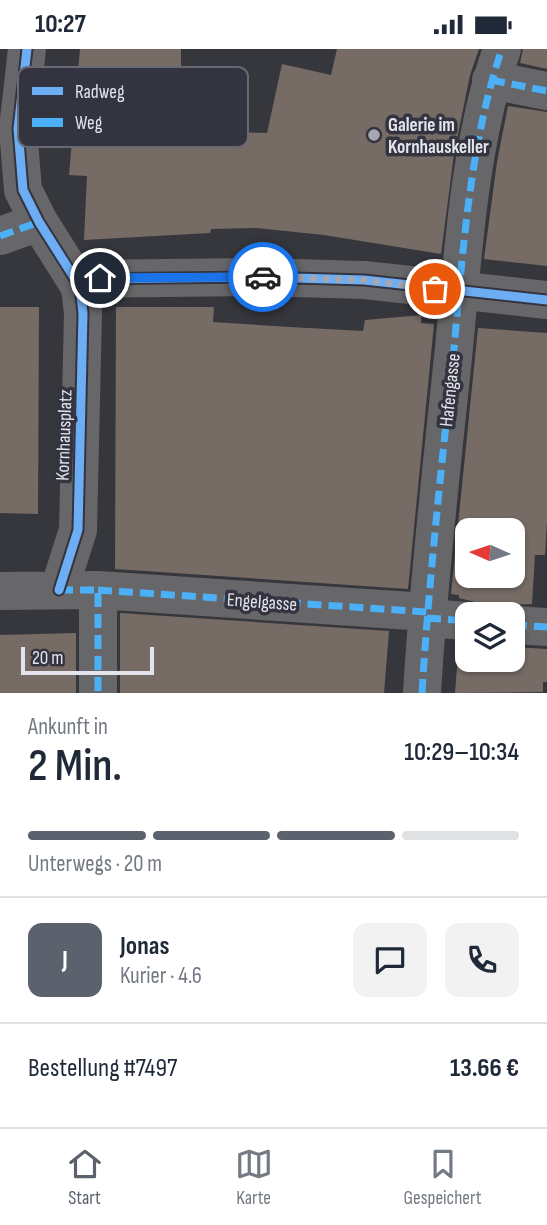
<!DOCTYPE html>
<html lang="de">
<head>
<meta charset="utf-8">
<style>
  :root { --surface:#fff; --page:#f2f2f3; --text:#1f2937; --muted:#747a83; --line:#e0e1e3; --accent:#5c626d }
  body { margin:0; font-family:"Sofia Sans Condensed",sans-serif; background:var(--page); color:var(--text); height:100vh; display:flex; flex-direction:column; font-size:26px; white-space:nowrap }
  * { box-sizing:border-box; margin:0 }
  p { font-size:23px; color:var(--muted) }
  .icon { flex:none; width:38px; height:38px; fill:none; stroke:currentColor; stroke-width:2; stroke-linecap:round; stroke-linejoin:round }
  .map { position:relative; height:644px; overflow:hidden }
  .drawer { display:flex; flex-direction:column; background:var(--surface); flex:1 }
  .drawer>* { flex:none }
  .needle { width:46px; rotate:273deg }
  .tools { position:absolute; left:455px; top:469px; display:grid; gap:14px }
  .tools a { display:grid; place-items:center; width:70px; height:70px; border-radius:14px; background:var(--surface); box-shadow:0 2px 5px #0004; font-size:35px }
  .scale { position:absolute; left:21px; bottom:18px; width:133px; box-sizing:border-box; padding-left:7px; border:4px solid #e3e4ec; border-top:0; font-size:19px; line-height:24px; white-space:nowrap; color:#e3e4ec; -webkit-text-stroke:5px #333440; paint-order:stroke }
  .pin { position:absolute; display:grid; place-items:center; width:60px; height:60px; color:#fff; margin:-30px; border:4px solid #fff; border-radius:50%; box-shadow:0 2px 7px #0007 }
  .courier { position:absolute; display:grid; place-items:center; width:70px; height:70px; margin:-35px; border:5px solid #1a73e8; border-radius:50%; background:#fff; color:#222; box-shadow:0 2px 9px #0007 }
  .headline em { font-style:normal; font-weight:600 }
  .headline div { display:flex; flex-direction:column-reverse }
  .headline { display:flex; align-items:center; justify-content:space-between; height:119px; padding:0 28px }
  h1 { font-size:46px; font-weight:600; line-height:52px }
  .bar { display:grid; grid-template-columns:repeat(4,1fr); gap:10px 7px; align-content:center; height:84px; padding:0 28px }
  .bar i { height:9px; border-radius:5px; background:var(--line) }
  .bar .current { background:var(--accent) }
  .bar p { grid-column:span 4 }
  .line { display:flex; align-items:center; gap:18px; padding:0 28px; border-top:2px solid var(--line) }
  .line div { flex:1 }
  .round { display:grid; place-items:center; flex:none; width:74px; height:74px; border-radius:14px; background:var(--page) }
  .status { display:flex; justify-content:space-between; align-items:center; height:49px; padding:0 35px; background:var(--surface); direction:ltr }
  .status svg { height:19px; fill:currentColor }
  .dock { display:flex; justify-content:space-around; align-items:center; height:98px; border-top:2px solid var(--line); background:var(--surface); font-size:19px; color:var(--muted) }
  .dock a { display:grid; justify-items:center; gap:4px }
  .dock .current { color:var(--accent) }
  .map>svg:first-child { display:block }
  .building { fill:#766b65; fill-rule:evenodd }
  .lines { fill:none; stroke-linecap:round; stroke-linejoin:round }
  .minor { stroke:#676668; stroke-width:38 }
  .quiet { stroke:#4cb0f7; stroke-width:7; stroke-dasharray:14 7; stroke-linecap:butt }
  .cycleway-casing { stroke:#333440; stroke-width:13 }
  .cycleway { stroke:#6dadf4; stroke-width:9 }
  .done { stroke:#a6a7af; stroke-width:7; stroke-dasharray:0 12.6 }
  .route { stroke:#1a73e8; stroke-width:9 }
  .poi-dot { fill:#a6a7af; stroke:#333440; stroke-width:2.5 }
  .labels { text-anchor:middle; stroke-width:7; stroke-linejoin:round; paint-order:stroke }
  .poi-label { font-size:19px; font-weight:bold; fill:#e3e4ec; stroke:#333440; text-anchor:start }
  .street-label { font-size:19px; fill:#e3e4ec; stroke:#333440 }
  .key { fill:#333440; stroke:#686974; stroke-width:2 }
  .key-label { font-size:19px; fill:#e3e4ec }
</style>
</head>
<body>
<div class="status"><b>10:27</b><svg viewBox="0 0 49 12"><path d="M0 12V9h3v3zM5 12V6h3v6zM10 12V3h3v9zM15 12V0h3v12zM26 1h20v11H26zM47 4h2v5h-2z"/></svg></div>
<div class="map">
<svg width="547" height="644" viewBox="0 0 547 644">
  <rect width="100%" height="100%" fill="#36373d"/>
  <path class="building" d="M80 0H181V83L267 84 282 15 331 26 337 0H479L470 26 454 105 441 205 324 186 256 179 211 180 210 184 84 191 87 127 69 126Z
    M523 0H547V20L520 14Z
    M508 57 547 63V217L484 210 497 113Z
    M0 258H39L38 465 0 464Z
    M116 258H214L213 273 290 278 363 282 365 271 422 266 421 274 434 275 408 540 115 520Z
    M478 279 547 284V472L545 506H535L532 555 504 556 494 565H487L479 554 459 549V546L451 545ZM467 481H513V527H467Z
    M120 564 389 582 384 644H120Z
    M76 584V644H0V586Z
    M459 593 467 594V611H513V598L547 600V633H543V643L455 644Z"/>
  <g class="lines">
    <path class="minor" d="M27 0 18 80 23 141 39 173 75 230 80 239 83 264 78 481 59 541
      M491 31 547 42
      M0 187 39 173
      M75 230 260 228 364 231 547 251
      M98 541 427 563
      M0 542 98 541V644
      M427 569 467 572
      M513 576 547 578
      M422 644C429 529 442 414 454 299 463 202 470 92 502 0"/>
    <path class="quiet" d="M491 31 547 42
      M0 187 39 173
      M59 541H98V644
      M98 541 427 563
      M427 569 467 572
      M513 576 547 578
      M422 644C429 529 442 414 454 299 463 202 470 92 502 0"/>
    <g class="cycleway-casing">
      <path id="cycleway" d="M27 0 18 80 23 141 39 173 75 230 80 239 83 264 78 481 59 541
        M75 230 260 228 364 231 547 251"/>
    </g>
    <use href="#cycleway" class="cycleway"/>
  </g>
  <g class="lines">
    <path class="done" d="M263 228 364 231 435 240"/>
    <path class="route" d="M100 229 263 228"/>
  </g>
  <circle class="poi-dot" cx="374" cy="86" r="7"/>
  <g class="labels">
    <g class="poi-label">
      <text x="388" y="82">Galerie im<tspan x="388" dy="22">Kornhauskeller</tspan></text>
    </g>
    <g class="street-label">
      <text transform="translate(449 341) rotate(-84)" y="7">Hafengasse</text>
      <text transform="translate(63 386) rotate(-88)" y="7">Kornhausplatz</text>
      <text transform="translate(262 552) rotate(4)" y="7">Engelgasse</text>
    </g>
  </g>
  <rect x="18" y="18" width="230" height="80" rx="10" class="key"/>
  <rect x="32" y="38" width="31" height="8" fill="#6dadf4"/>
  <rect x="32" y="69" width="31" height="9" fill="#4cb0f7"/>
  <g class="key-label">
    <text x="75" y="49">Radweg</text>
    <text x="75" y="80">Weg</text>
  </g>
</svg>
<div class="tools">
<a><svg class="needle" viewBox="-14 -14 28 28"><path d="M0-13l5 13h-10z" fill="#e53935"/><path d="M0 13l5-13h-10z" fill="#747a83"/></svg></a>
<a><svg class="icon" aria-label="layers" viewBox="0 0 24 24"><path d="M12 4l9 5-9 5-9-5zM3 14l9 5 9-5"/></svg></a>
</div>
<div class="scale">20 m</div>
<div class="pin" style="left:435px;top:240px;background:#ea580c"><svg class="icon" aria-label="bag" viewBox="0 0 24 24"><path d="M5 8h14l-1 12H6zM9 8a3 3 0 0 1 6 0"/></svg></div>
<div class="pin" style="left:100px;top:229px;background:#1f2937"><svg class="icon" aria-label="home" viewBox="0 0 24 24"><path d="M3 11l9-7 9 7M6 9v11h12V9"/></svg></div>
<div class="courier" style="left:263px;top:228px"><svg class="icon" aria-label="car" viewBox="0 0 24 24"><path d="M5 17H2v-5l4-1 3-4h7l3 4 3 1v5h-3M9 17h6M6 11h13"/><circle cx="7" cy="17" r="2"/><circle cx="17" cy="17" r="2"/></svg></div>
</div>
<section class="drawer">
<div class="headline"><div><h1>2 Min.</h1><p>Ankunft in</p></div><em>10:29–10:34</em></div>
<div class="bar"><i class="current"></i><i class="current"></i><i class="current"></i><i></i><p>Unterwegs · 20 m</p></div>
<div class="line" style="height:126px"><b class="round" style="background:var(--accent);color:#fff">J</b><div><b>Jonas</b><p>Kurier · 4.6</p></div><a class="round"><svg class="icon" aria-label="chat" viewBox="0 0 24 24"><path d="M4 5h16v11H9l-5 4z"/></svg></a><a class="round"><svg class="icon" aria-label="phone" viewBox="0 0 24 24"><path d="M5 4h4l2 5-3 2q2 4 5 5l2-3 5 2v4C11 20 4 13 5 4z"/></svg></a></div>
<div class="line" style="height:91px"><div>Bestellung #7497</div><b>13.66 €</b></div>
</section>
<nav class="dock">
<a class="current"><svg class="icon" aria-label="home" viewBox="0 0 24 24"><path d="M3 11l9-7 9 7M6 9v11h12V9"/></svg>Start</a>
<a><svg class="icon" aria-label="map" viewBox="0 0 24 24"><path d="M3 6l6-2 6 2 6-2v14l-6 2-6-2-6 2zM9 4v14M15 6v14"/></svg>Karte</a>
<a><svg class="icon" aria-label="saved" viewBox="0 0 24 24"><path d="M7 4h10v16l-5-4-5 4z"/></svg>Gespeichert</a>
</nav>
</body>
</html>
